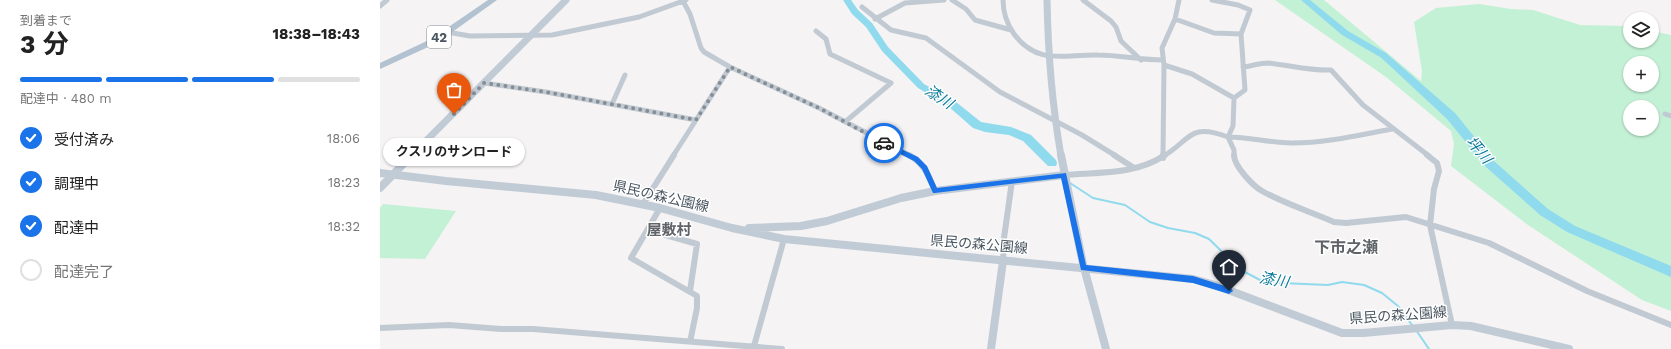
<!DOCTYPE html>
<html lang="ja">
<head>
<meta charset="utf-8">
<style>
  :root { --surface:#fff; --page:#f6f6f6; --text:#222; --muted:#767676; --line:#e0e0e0; --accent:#1a73e8 }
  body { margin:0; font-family:"Work Sans","Noto Sans JP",sans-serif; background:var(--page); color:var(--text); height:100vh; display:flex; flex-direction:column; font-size:15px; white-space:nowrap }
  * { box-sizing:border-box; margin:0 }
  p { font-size:13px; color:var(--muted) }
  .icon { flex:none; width:22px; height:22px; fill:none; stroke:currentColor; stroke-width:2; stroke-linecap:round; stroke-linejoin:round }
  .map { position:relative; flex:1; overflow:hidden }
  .details { display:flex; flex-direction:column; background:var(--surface); width:380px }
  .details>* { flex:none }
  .buttons { position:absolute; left:1243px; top:12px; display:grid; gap:8px }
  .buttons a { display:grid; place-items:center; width:36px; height:36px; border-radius:50%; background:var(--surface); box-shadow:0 1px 3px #0004; font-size:20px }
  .pin { position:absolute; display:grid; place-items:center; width:34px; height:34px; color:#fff; margin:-41px -17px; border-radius:50% 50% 50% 0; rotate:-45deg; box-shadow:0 0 4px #0007 }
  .pin .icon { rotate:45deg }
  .courier { position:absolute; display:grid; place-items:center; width:40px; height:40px; margin:-20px; border:3px solid #1a73e8; border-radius:50%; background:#fff; color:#222; box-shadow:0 1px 5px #0007 }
  .bubble { position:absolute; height:28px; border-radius:14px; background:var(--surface); box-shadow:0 1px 3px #0004; font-size:13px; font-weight:700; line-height:28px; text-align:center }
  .head em { font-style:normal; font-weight:700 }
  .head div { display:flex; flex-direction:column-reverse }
  .head { display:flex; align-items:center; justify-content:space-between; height:68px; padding:0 20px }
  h1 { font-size:26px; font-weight:700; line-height:30px }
  .bar { display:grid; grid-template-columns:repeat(4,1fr); gap:6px 4px; align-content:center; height:48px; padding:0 20px }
  .bar i { height:5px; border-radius:3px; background:var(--line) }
  .bar .current { background:var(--accent) }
  .bar p { grid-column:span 4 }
  ol { padding:0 20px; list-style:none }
  li { display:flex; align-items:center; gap:12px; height:44px }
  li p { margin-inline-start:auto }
  li .icon { padding:4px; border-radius:50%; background:var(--accent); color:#fff; stroke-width:4 }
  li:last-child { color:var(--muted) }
  li i { width:22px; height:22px; border:2px solid var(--line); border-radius:50% }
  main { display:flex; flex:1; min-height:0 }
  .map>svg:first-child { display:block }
  .green { fill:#c3f1d5; fill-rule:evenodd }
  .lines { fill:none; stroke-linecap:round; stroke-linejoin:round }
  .stream { stroke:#90daee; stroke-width:2 }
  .river { fill:#90daee; fill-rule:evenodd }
  .street-far1 { stroke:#c1cad2; stroke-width:5 }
  .street { stroke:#c1cad2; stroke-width:6 }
  .secondary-far1 { stroke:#c1cbd6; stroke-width:7 }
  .secondary { stroke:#c1cbd6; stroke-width:8 }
  .primary { fill:#b3c2d1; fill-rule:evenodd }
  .route { fill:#1a73e8 }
  .done { stroke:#868d94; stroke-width:4; stroke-dasharray:0 7.2 }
  .labels { text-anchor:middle; stroke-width:3; stroke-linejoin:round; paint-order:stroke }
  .shield { fill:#fff; stroke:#808990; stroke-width:1 }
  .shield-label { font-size:13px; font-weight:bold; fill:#4a5661 }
  .street-label { font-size:14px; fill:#4a5661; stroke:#fff }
  .water-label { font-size:15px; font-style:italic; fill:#0c7c9b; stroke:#fff }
  .neighbourhood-label { font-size:15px; font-weight:bold; fill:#5f6368; stroke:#fff }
  .quarter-label { font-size:16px; font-weight:bold; fill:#5f6368; stroke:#fff }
</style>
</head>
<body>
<main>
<section class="details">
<div class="head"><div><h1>3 分</h1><p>到着まで</p></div><em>18:38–18:43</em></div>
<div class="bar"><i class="current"></i><i class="current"></i><i class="current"></i><i></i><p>配達中 · 480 m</p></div>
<ol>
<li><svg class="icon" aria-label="check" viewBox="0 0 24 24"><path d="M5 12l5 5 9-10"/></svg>受付済み<p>18:06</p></li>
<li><svg class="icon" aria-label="check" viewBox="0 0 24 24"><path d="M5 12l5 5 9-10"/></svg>調理中<p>18:23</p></li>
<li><svg class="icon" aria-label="check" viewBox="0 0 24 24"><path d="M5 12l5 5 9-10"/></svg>配達中<p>18:32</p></li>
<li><i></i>配達完了</li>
</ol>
</section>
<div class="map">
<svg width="1291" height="349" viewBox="0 0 1291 349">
  <rect width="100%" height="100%" fill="#f5f3f3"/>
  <path class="green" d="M895 0H944L1041 81 1042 71 1034 22 1056 8 1099 4 1131 9 1153 10 1200 25 1250 26V41H1272V31L1291 35V311L1262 300 1148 225 1071 166 1074 144 1071 131 1006 77ZM1250 63H1272V85H1250ZM1250 107H1272V129H1250Z
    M3 204 76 211 45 259 0 258V208Z"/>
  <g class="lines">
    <path class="stream" d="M690 183 713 198 745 205 770 222 788 228 815 233 829 239 861 270 880 280 901 283 948 285 962 282 984 285 1002 293 1018 306 1032 325
      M1036 330 1049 349"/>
    <path class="river" d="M463 0H471L478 10 492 23 508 47 544 84 576 102 601 122 631 127 651 135 676 160 677 163 676 166H668L643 141 629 135 605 132 593 128 568 106 538 88 502 51 486 27 472 14Z
      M921 0H930L968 31 1006 53 1075 113 1114 161 1168 209 1195 226 1291 266V277L1187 232 1160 215 1106 167 1067 119 1008 64 1000 57 962 35Z"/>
    <path class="street-far1" d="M572 0 586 9 595 20 631 30
      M623 0C623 13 627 24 634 34 658 66 684 54 718 55 739 55 761 60 782 60
      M703 0 731 21 736 27 741 41 761 60
      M832 0 858 5 870 10 861 34 865 90 854 98 853 126 848 137C870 137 890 143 912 143 946 143 979 135 1012 129
      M303 1 310 14 321 48 324 52 350 67 439 108 531 156
      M0 6 7 0
      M482 7 511 30 546 38 620 92 702 135 736 156
      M495 19 525 3 564 0
      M795 19 834 33 861 34
      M436 31 446 39 450 54 511 83 465 122
      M67 32 90 36 172 35 259 17 306 0
      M784 65 812 74 854 98
      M863 67C871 66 880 63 888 63 909 65 930 71 951 70L983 105 1049 156
      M104 83 166 92 316 120
      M232 104 245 75
      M1285 114 1291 116
      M293 156 350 67
      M783 156 784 65 782 48 795 19 799 0
      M784 156C812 138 810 123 848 137L854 150V156"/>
    <path class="street" d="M529 155C544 163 549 176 555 191
      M734 155 754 168
      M854 155C854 166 873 186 882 191 903 203 931 212 954 222L966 223 1026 217 1109 243 1207 291 1291 325
      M1047 155 1057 163 1059 171 1054 189 1050 225 1072 325
      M783 158V155
      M684 175C718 172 756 175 785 155
      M263 204 294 155
      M280 208 251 258 317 296V308L310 342
      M268 230 317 244 310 291
      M623 261 624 238 632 181
      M0 328 69 325 121 329H153L402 349
      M374 346 404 239"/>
    <path class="secondary-far1" d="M667 0C668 53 672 104 681 156
      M31 156 186 0"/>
    <path class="secondary" d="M681 155 703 264 726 349
      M0 173 66 181 216 195 280 208 352 228 404 239 813 279 835 285 962 333H983L1072 325 1091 326 1189 349
      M0 188 32 155
      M369 228 421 226 447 221 521 198 555 191 684 175
      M611 349 623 261"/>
    <path class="primary" d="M108 0H117L57 43 0 69V63L51 39Z"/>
  </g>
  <path class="route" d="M504 141 538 157 547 166 557 188 686 173 706 265 813 276 851 288 853 291 849 294 813 283 701 270 681 178 555 193H553L542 169 534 161 502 145V142Z"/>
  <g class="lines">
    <path class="done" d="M74 114 104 83 166 92 316 120 350 67 439 108 504 143"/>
  </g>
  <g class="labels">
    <rect class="shield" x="47" y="26" width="24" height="22" rx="3"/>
    <g class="shield-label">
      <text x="59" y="42">42</text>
    </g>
    <g class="street-label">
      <text transform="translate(281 196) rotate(13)" y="5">県民の森公園線</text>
      <text transform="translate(599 244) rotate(5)" y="5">県民の森公園線</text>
      <text transform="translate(1018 315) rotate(-4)" y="5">県民の森公園線</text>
    </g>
    <g class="water-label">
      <text transform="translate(559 97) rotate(33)" y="5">漆川</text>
      <text transform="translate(1099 150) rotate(50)" y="5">坪川</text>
      <text transform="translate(894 280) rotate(9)" y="5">漆川</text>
    </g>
    <g class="neighbourhood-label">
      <text x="289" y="235">屋敷村</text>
    </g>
    <g class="quarter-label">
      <text x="966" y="253">下市之瀬</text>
    </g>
  </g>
</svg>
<div class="buttons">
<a><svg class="icon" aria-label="layers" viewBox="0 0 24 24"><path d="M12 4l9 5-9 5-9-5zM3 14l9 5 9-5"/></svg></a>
<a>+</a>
<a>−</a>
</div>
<div class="pin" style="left:74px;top:114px;background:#ea580c"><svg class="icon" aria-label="bag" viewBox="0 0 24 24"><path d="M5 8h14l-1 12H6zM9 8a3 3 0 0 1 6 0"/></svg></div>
<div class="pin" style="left:849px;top:291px;background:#1f2937"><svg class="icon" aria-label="home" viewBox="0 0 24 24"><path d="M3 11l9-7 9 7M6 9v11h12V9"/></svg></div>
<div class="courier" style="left:504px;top:143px"><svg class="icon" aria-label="car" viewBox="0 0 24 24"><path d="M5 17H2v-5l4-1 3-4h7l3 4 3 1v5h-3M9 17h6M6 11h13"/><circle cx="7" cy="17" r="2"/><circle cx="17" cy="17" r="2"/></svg></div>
<div class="bubble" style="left:3px;top:138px;width:142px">クスリのサンロード</div>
</div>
</main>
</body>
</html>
